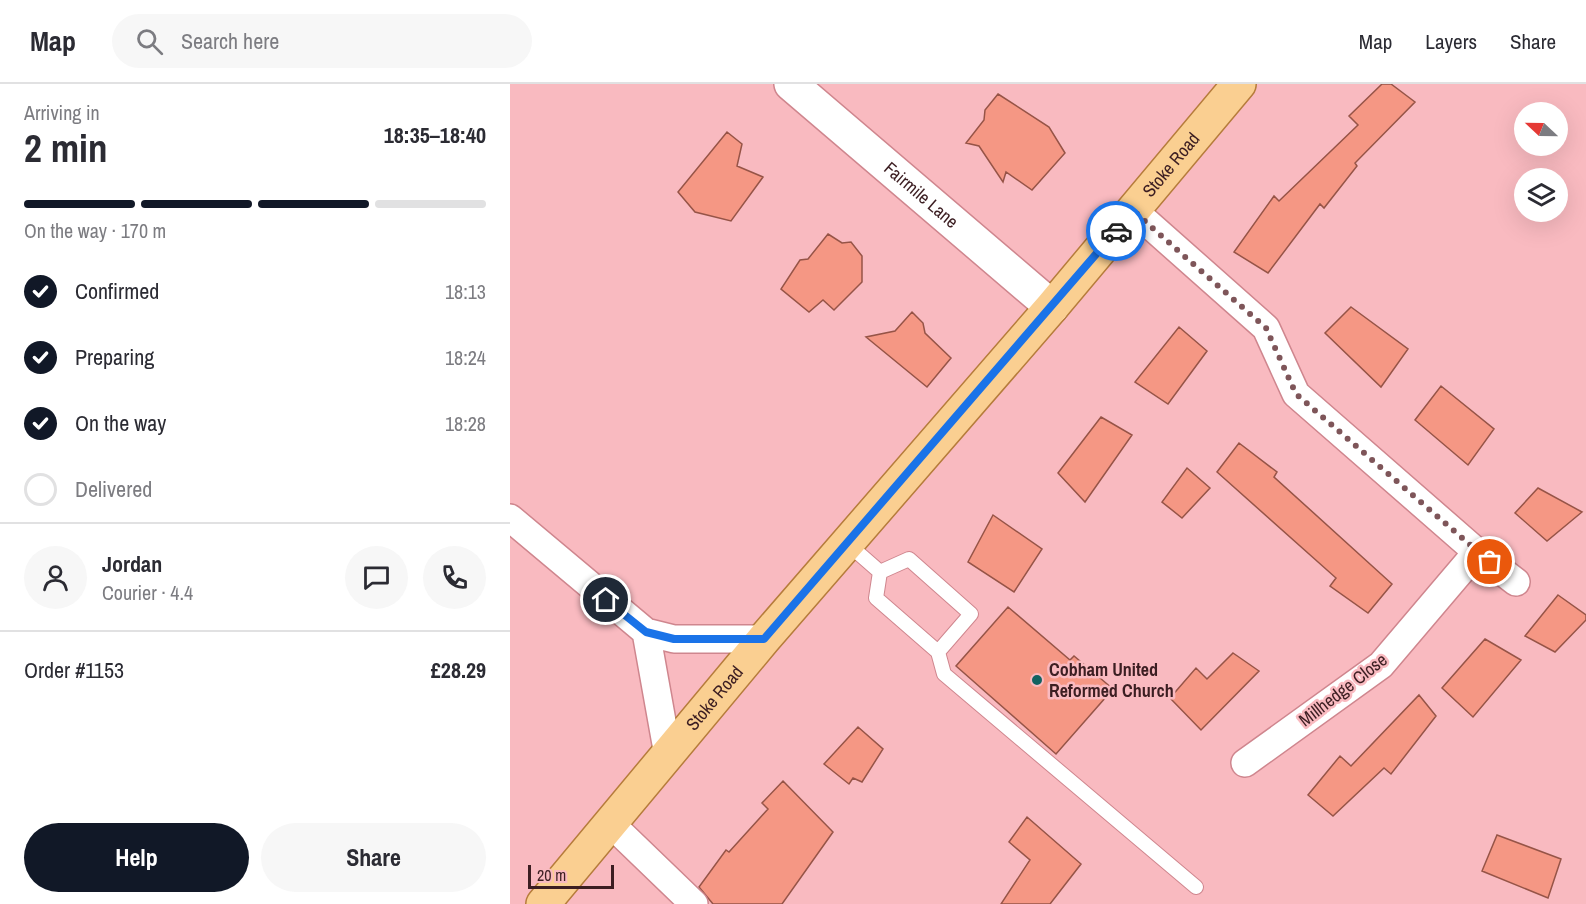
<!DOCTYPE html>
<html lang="en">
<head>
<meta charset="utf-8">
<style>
  :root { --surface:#fff; --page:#f7f7f7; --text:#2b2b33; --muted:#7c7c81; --line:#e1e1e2; --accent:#111827 }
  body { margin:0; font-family:"Archivo Narrow",sans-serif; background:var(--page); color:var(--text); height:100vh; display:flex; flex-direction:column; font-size:22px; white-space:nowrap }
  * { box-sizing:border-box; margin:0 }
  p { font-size:20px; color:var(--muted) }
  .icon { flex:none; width:33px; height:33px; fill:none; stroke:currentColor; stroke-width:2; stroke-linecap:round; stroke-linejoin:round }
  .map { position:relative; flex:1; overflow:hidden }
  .side { display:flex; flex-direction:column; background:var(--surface); width:510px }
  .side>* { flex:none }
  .needle { width:39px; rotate:292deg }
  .fabs { position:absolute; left:1004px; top:18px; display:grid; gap:12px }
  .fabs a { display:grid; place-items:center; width:54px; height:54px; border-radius:50%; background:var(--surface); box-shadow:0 6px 24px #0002; font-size:30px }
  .scale { position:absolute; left:18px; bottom:15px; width:86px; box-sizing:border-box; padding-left:6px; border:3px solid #3c1e22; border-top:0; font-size:16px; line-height:21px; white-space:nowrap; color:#3c1e22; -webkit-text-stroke:4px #f9bac0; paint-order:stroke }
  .pin { position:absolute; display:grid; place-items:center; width:51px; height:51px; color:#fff; margin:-26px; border:3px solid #fff; border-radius:50%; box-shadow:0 2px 6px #0007 }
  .courier { position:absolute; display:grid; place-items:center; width:60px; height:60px; margin:-30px; border:4px solid #1a73e8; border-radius:50%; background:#fff; color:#222; box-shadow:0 2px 8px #0007 }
  .headline em { font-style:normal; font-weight:800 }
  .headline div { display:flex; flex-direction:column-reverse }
  .headline { display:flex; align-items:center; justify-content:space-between; height:102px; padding:0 24px }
  h1 { font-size:39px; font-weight:800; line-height:45px }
  .bar { display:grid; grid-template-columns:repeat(4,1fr); gap:9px 6px; align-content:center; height:72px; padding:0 24px }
  .bar i { height:8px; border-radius:4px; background:var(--line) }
  .bar .selected { background:var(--accent) }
  .bar p { grid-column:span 4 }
  .line { display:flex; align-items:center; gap:15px; padding:0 24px; border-top:2px solid var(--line) }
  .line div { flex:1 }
  .round { display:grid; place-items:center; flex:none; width:63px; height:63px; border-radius:32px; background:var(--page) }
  ol { padding:0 24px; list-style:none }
  li { display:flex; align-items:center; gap:18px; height:66px }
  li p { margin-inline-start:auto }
  li .icon { padding:6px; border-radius:50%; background:var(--accent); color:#fff; stroke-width:4 }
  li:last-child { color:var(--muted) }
  li i { width:33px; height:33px; border:3px solid var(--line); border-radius:50% }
  .cta { display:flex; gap:12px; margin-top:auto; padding:12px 24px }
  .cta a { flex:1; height:69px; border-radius:36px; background:var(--accent); color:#fff; font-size:24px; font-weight:800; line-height:69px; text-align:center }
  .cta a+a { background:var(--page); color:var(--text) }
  header { display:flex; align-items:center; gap:36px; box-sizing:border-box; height:84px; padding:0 30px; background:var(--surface); border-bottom:2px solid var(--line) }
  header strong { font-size:28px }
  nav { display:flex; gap:33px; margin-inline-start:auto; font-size:21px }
  .search { width:420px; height:54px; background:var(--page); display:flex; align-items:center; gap:15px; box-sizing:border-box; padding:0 21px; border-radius:33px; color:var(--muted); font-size:22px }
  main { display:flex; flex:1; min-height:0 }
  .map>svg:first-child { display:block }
  .building { fill:#f59784; stroke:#965447; stroke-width:1.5 }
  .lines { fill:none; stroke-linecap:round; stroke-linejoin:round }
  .service-casing { stroke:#cf868e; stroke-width:16 }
  .minor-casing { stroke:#cf868e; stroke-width:30 }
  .tertiary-casing { stroke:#cf868e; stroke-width:36 }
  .primary-casing { stroke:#b67c3b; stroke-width:36 }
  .service { stroke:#fff; stroke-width:14 }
  .minor { stroke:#fff; stroke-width:27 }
  .tertiary { stroke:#fff; stroke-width:33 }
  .primary { stroke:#facf91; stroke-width:33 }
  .done { stroke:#7e5559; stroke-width:6; stroke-dasharray:0 10.8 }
  .route { stroke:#1a73e8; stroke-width:8 }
  .poi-dot { fill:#136261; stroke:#f9bac0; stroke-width:2 }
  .labels { text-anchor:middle; stroke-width:5; stroke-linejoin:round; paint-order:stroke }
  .street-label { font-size:18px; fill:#3c1e22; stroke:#f9bac0 }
  .poi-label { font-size:18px; font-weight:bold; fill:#3c1e22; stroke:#f9bac0; text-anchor:start }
</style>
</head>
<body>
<header>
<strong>Map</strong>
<div class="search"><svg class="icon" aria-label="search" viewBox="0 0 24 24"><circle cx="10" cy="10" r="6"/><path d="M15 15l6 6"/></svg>Search here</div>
<nav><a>Map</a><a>Layers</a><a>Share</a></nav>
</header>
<main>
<section class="side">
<div class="headline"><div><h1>2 min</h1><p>Arriving in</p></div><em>18:35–18:40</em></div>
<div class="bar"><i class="selected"></i><i class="selected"></i><i class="selected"></i><i></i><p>On the way · 170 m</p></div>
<ol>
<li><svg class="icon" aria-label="check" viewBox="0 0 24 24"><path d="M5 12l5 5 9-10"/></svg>Confirmed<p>18:13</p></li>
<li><svg class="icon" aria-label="check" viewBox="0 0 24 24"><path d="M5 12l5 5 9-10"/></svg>Preparing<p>18:24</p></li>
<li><svg class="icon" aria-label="check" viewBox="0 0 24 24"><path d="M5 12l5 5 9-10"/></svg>On the way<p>18:28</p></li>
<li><i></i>Delivered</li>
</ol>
<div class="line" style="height:108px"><a class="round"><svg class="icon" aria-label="person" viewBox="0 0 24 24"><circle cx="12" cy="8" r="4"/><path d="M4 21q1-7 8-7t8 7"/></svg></a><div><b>Jordan</b><p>Courier · 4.4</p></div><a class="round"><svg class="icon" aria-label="chat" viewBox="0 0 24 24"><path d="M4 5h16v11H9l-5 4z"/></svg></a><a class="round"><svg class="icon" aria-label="phone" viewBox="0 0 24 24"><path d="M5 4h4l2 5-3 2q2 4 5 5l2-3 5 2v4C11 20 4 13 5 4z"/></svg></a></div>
<div class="line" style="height:78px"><div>Order #1153</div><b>£28.29</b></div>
<div class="cta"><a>Help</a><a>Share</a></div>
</section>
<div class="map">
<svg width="1076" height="820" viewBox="0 0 1076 820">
  <rect width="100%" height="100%" fill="#f9bac0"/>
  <path class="building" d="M872 0H881L905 18 845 79 847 82 814 124 810 120 758 189 724 168 764 112 769 117 848 41 839 32Z
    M488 10 539 43 555 69 522 106 496 88 493 98 469 62 456 59 474 36 475 26Z
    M217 48 232 60 227 82 253 93 221 137 185 128 168 108Z
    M318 150 332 159 341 158 352 172V198L324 226 313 216 299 228 271 205 290 176 298 175Z
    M841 223 898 265 871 303 815 249Z
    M402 228 413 239 415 249 441 274 417 303 356 253 385 247Z
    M669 243 697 267 658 320 625 298Z
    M931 302 984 345 958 381 905 336Z
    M591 333 622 351 575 418 548 389Z
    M729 359 767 388 764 393 882 500 858 529 820 502 826 494 707 388Z
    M677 384 700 404 672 434 652 418Z
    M1028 404 1072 428 1037 457 1005 429Z
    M483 431 532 465 504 508 458 478Z
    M1048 511 1076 531V536L1045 568 1015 552Z
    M498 523 560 576 564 572 603 605 546 670 446 582Z
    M975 555 1011 576 963 633 932 604Z
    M723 569 749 587 691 646 660 614 686 584 697 595Z
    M909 611 926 632 881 690 874 684 823 732 798 711 830 672 841 682Z
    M348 643 373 665 352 698 343 694 339 700 314 680Z
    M273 697 323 748 272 820H203L189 803 216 766 219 768 258 725 252 719Z
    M517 733 571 780 540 820H491L520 776 499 758Z
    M987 751 1051 775 1038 814 972 787Z"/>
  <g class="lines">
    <g class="service-casing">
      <path id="service" d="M338 460 370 488 366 514 428 568 434 590 686 803
        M370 488 399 475 461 530 428 568"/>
    </g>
    <g class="minor-casing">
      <path id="minor" d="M623 126 756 244 786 310 967 468 871 581 735 679
        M0 434 136 548 164 555H254
        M967 468 1006 498
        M136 548 158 671
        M101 740 184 820"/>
    </g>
    <g class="tertiary-casing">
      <g id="tertiary">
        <path id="s1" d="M281 0 542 223"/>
      </g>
    </g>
    <g class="primary-casing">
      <g id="primary">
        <path id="s2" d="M33 820 254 555 542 223 729 0"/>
      </g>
    </g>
    <use href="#service" class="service"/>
    <use href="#minor" class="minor"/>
    <use href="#tertiary" class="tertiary"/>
    <use href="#primary" class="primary"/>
  </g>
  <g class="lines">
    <path class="done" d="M606 147 623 126 639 141 756 244 786 310 980 478"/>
    <path class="route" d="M96 516 136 548 164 555H254L606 147"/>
  </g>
  <circle class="poi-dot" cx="527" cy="596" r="6"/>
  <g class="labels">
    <g class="street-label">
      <text dy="6" stroke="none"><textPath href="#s2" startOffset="970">Stoke Road</textPath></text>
      <text dy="6" stroke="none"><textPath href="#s1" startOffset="171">Fairmile Lane</textPath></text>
      <text transform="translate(833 606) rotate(-38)" y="6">Millhedge Close</text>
      <text dy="6" stroke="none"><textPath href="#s2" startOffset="268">Stoke Road</textPath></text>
    </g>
    <g class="poi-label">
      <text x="539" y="592">Cobham United<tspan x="539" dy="21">Reformed Church</tspan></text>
    </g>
  </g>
</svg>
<div class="fabs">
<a><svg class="needle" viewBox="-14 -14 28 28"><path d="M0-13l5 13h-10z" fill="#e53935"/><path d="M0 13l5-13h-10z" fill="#7c7c81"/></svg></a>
<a><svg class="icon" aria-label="layers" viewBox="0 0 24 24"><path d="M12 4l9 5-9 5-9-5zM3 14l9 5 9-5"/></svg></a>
</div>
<div class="scale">20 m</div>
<div class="pin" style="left:980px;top:478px;background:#ea580c"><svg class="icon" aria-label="bag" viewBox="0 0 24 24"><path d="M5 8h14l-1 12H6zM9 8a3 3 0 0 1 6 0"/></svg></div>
<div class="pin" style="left:96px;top:516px;background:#1f2937"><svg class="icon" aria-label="home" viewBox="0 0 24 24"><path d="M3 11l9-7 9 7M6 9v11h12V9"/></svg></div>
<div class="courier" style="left:606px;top:147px"><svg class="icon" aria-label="car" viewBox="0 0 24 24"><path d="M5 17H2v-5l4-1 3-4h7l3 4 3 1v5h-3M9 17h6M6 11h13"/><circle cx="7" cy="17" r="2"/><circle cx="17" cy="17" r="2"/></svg></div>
</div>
</main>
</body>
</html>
